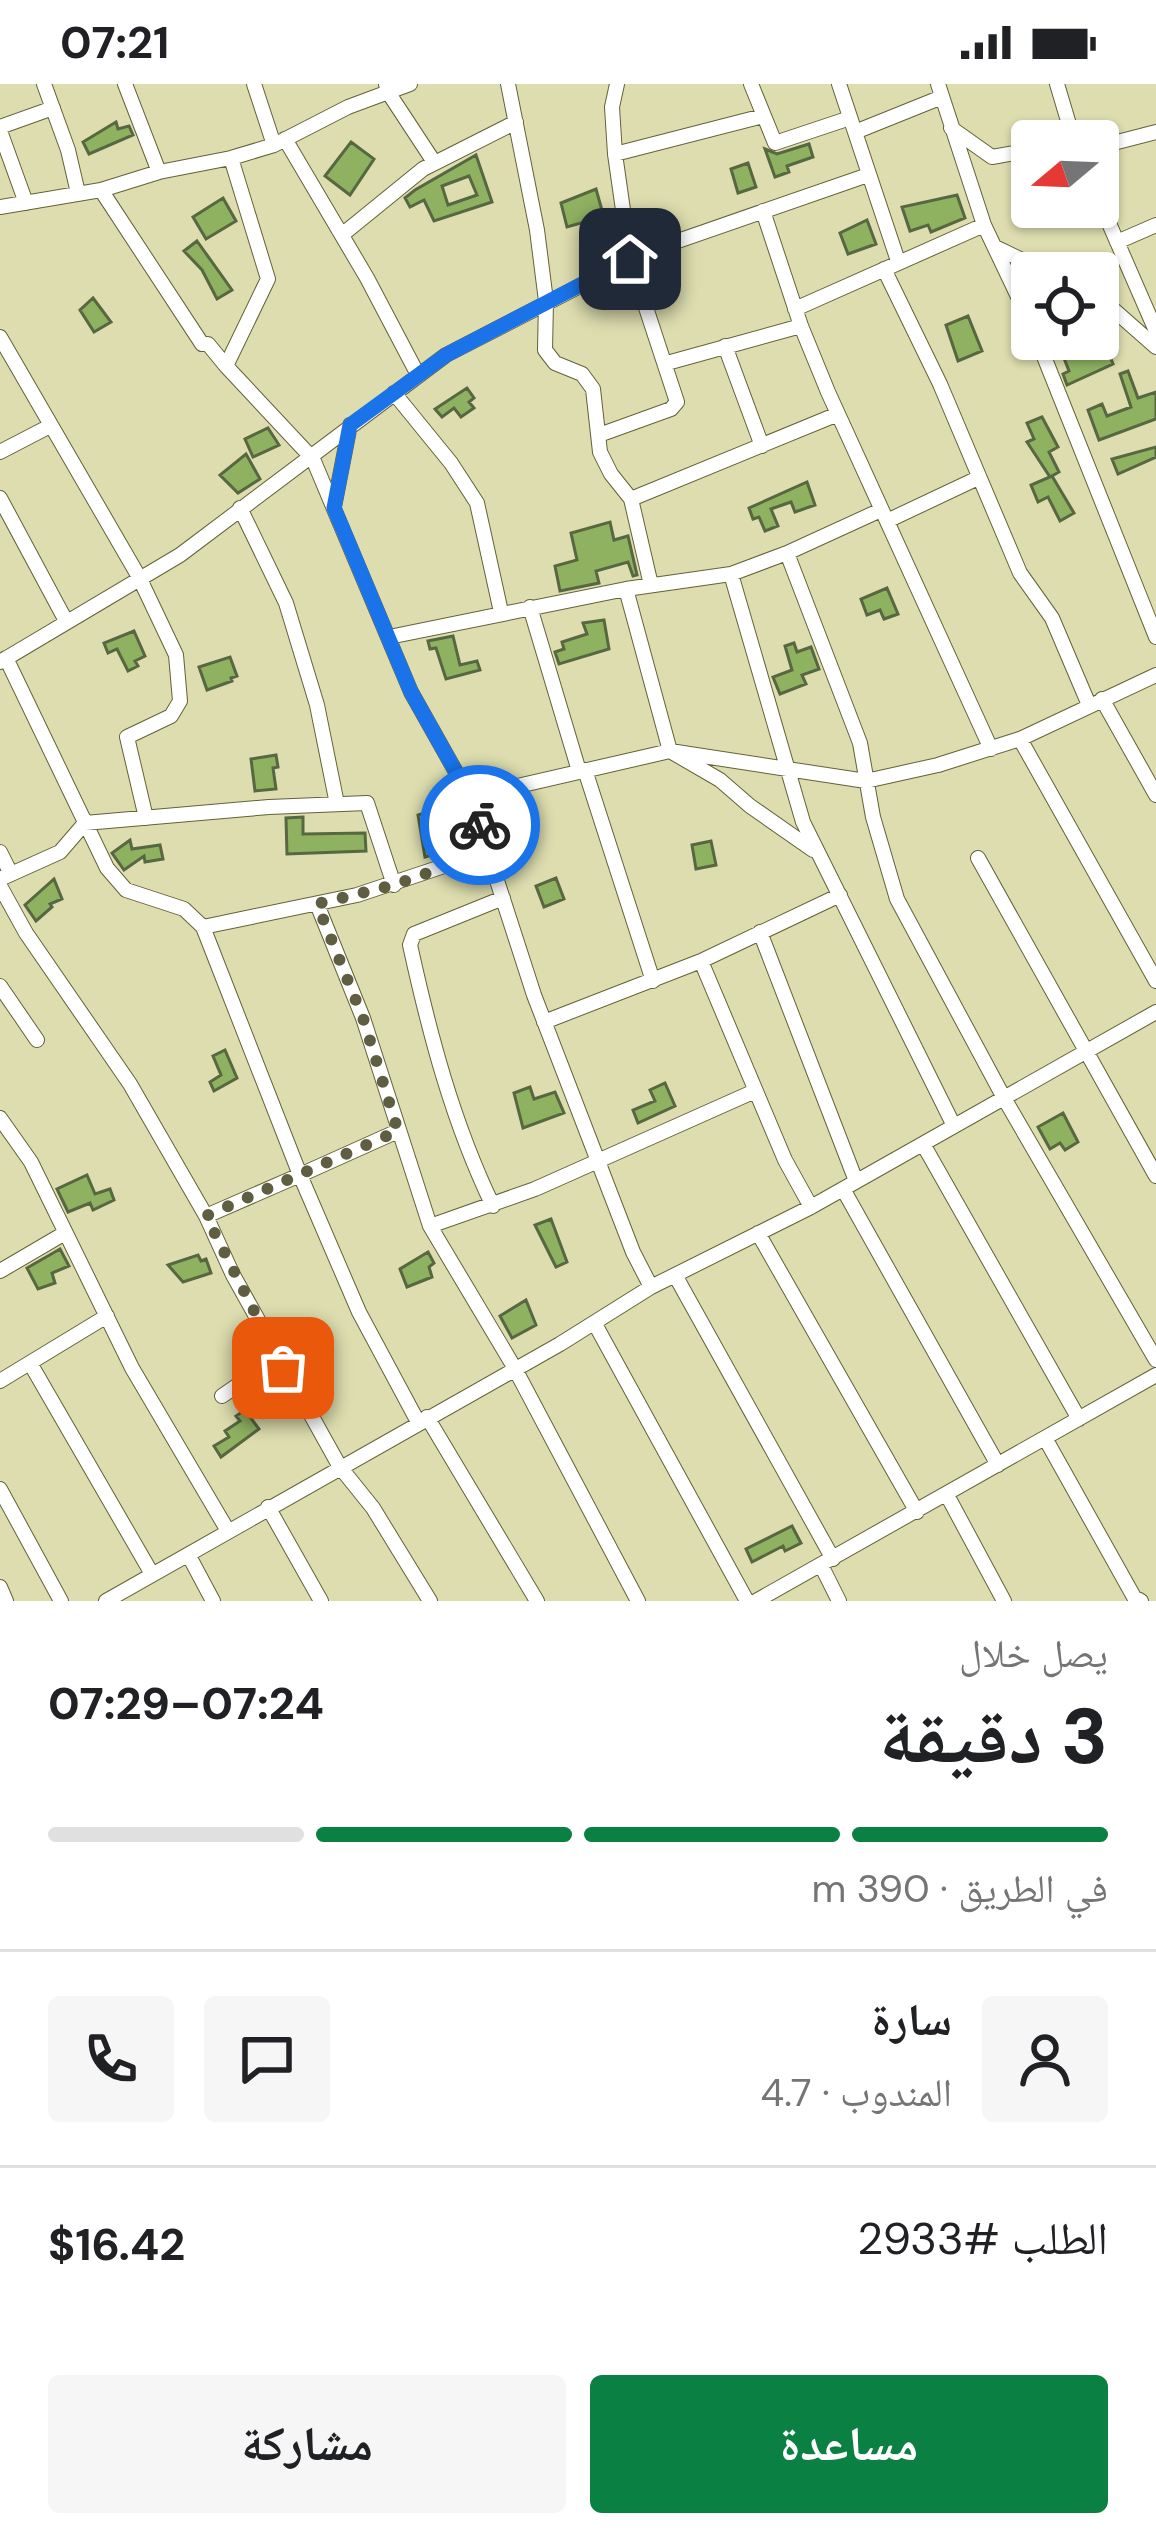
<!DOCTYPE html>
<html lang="ar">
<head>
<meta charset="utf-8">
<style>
  :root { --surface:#fff; --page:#f6f6f6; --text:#202124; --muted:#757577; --line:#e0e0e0; --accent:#0b8043 }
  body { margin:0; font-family:"DM Sans","Noto Naskh Arabic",sans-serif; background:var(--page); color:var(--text); direction:rtl; height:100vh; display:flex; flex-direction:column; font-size:45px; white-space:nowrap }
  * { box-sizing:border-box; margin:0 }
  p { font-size:39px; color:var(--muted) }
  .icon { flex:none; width:66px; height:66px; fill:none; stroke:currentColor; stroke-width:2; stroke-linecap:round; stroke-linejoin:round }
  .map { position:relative; height:1517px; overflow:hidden; direction:ltr }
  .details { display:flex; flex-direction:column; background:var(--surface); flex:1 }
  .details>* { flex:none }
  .needle { width:78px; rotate:251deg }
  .fabs { position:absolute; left:1011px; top:36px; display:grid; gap:24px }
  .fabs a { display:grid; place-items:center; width:108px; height:108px; border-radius:12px; background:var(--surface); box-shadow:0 3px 9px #0004; font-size:60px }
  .pin { position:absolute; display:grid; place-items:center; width:102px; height:102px; color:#fff; margin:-51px; border-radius:24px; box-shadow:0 6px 18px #0006 }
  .courier { position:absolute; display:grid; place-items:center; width:120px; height:120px; margin:-60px; border:9px solid #1a73e8; border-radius:50%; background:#fff; color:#222; box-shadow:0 3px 15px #0007 }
  .overview em { font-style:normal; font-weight:800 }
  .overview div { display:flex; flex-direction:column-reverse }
  .overview { display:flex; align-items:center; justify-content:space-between; height:204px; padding:0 48px }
  h1 { font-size:78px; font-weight:800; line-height:90px }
  .bar { display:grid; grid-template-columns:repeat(4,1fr); gap:18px 12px; align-content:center; height:144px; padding:0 48px }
  .bar i { height:15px; border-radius:9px; background:var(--line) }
  .bar .selected { background:var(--accent) }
  .bar p { grid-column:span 4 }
  .line { display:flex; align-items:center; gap:30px; padding:0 48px; border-top:3px solid var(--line) }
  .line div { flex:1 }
  .round { display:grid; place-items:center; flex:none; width:126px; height:126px; border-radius:12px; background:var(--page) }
  .primary-button { display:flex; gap:24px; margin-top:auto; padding:24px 48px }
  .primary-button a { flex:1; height:138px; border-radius:12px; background:var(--accent); color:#fff; font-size:48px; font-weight:800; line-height:138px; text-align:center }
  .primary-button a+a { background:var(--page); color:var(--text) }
  .status { display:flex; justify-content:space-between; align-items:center; height:84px; padding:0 60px; background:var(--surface); direction:ltr }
  .status svg { height:33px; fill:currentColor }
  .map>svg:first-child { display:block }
  .building { fill:#8fb261; stroke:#576741; stroke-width:3; fill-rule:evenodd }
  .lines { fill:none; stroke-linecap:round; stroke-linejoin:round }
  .minor-casing { stroke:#626238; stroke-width:16 }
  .minor { stroke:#fff; stroke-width:14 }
  .done { stroke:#5f5e43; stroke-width:12; stroke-dasharray:0 21.6 }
  .route { stroke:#1a73e8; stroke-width:15 }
</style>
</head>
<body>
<div class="status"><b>07:21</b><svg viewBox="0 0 49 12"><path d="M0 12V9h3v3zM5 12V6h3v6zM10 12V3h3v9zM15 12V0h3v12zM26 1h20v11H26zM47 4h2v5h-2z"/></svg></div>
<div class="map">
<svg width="1156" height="1517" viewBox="0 0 1156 1517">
  <rect width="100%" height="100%" fill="#ddddaf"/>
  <path class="building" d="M116 38 118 45 129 42 133 51 89 70 83 58Z
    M351 58 374 75 350 111 325 92Z
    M809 60 813 73 787 82 789 88 775 93 765 65 777 70Z
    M476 71 492 118 434 137 424 116 410 123 405 114 415 106ZM469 92 477 111 448 121 442 102Z
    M748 79 756 103 738 109 731 85Z
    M596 105 605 137 593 141 592 136 567 143 561 119Z
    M957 111 965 134 931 148 928 141 910 147 902 123Z
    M223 114 236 137 206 155 193 133Z
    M867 136 876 160 848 170 840 149Z
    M197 157 232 206 217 215 202 186 184 167Z
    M93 214 111 238 94 248 80 226Z
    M968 232 982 267 958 277 946 241Z
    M1084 255H1103L1113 280 1067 301 1063 290 1069 287 1060 264Z
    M1128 287 1138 314 1156 308V335L1099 356 1088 326 1102 320 1107 332 1131 323 1120 290Z
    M467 304 474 314 469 318 474 324 461 333 454 324 442 333 435 325Z
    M1042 333 1058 363 1049 368 1059 388 1050 393 1027 358 1034 355 1027 339Z
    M268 344 279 361 253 373 245 355Z
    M1156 363V373L1118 390 1112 375Z
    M246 370 260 395 238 409 220 391Z
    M1052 392 1074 429 1060 437 1048 413 1038 418 1031 401Z
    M807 398 815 421 795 428 791 418 771 425 778 442 765 447 759 433 753 435 749 424Z
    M610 438 614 456 628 452 637 491 633 492 628 478 596 487 599 499 560 507 555 482 577 476 571 449Z
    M887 504 898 530 884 535 880 526 867 531 861 515Z
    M604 536 609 565 559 580 555 568 564 565 562 558 587 550 583 539Z
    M134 547 145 572 135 577 138 582 128 587 117 565 108 569 104 559Z
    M453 552 460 581 477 577 480 586 446 595 436 564 430 565 428 557Z
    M794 559 797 568 811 563 819 585 802 591 806 600 780 610 773 593 792 586 785 562Z
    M230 573 237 592 231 594 232 597 207 606 199 583Z
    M276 671 278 683 273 684 276 705 255 707 251 675Z
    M428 728 439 769 425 773 418 731Z
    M303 733V750L365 749 366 767 287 770 286 734Z
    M130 756 132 765 160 761 163 775 145 778 144 772 124 786 112 769Z
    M711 757 716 781 696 785 692 761Z
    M556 794 564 815 544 823 536 802Z
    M54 795 62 815 50 820 52 823 36 837 25 821Z
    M225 966 237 994 214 1007 210 998 221 991 213 972Z
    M665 999 675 1022 638 1039 633 1026 655 1017 650 1006Z
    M530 1003 534 1015 555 1008 564 1029 523 1044 514 1009Z
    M1063 1029 1078 1058 1065 1066 1060 1059 1050 1065 1038 1043Z
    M87 1091 95 1110 110 1105 114 1116 93 1126 90 1119 68 1128 57 1105Z
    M551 1135 567 1178 556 1183 535 1141Z
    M60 1165 69 1182 52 1189 55 1199 38 1205 27 1184Z
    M428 1168 434 1179 429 1183 432 1193 407 1203 400 1185Z
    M198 1171 201 1177 206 1175 211 1189 183 1198 168 1181Z
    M526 1216 536 1241 512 1254 500 1232Z
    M245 1326 259 1345 221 1373 214 1362 229 1353 225 1347 240 1337 236 1332Z
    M792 1442 801 1459 785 1467 783 1462 752 1478 746 1465Z"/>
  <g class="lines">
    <g class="minor-casing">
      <path id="minor" d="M44 0 68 66 78 109
        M125 0 159 88
        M254 0 274 61
        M386 0 388 8 434 78
        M508 0 537 146 546 217 545 266 555 279 582 290 593 305 600 368 611 390 631 415 651 501
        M751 0 775 59 850 34
        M839 0 898 177
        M938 0 984 141 1032 242
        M1057 0 1074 57
        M0 43 53 24
        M951 44 992 73 1032 66
        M0 47 26 119
        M855 48 942 13
        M285 55 367 194 417 289
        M1098 63 1156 48
        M615 70 763 32
        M231 74 268 195 226 282 313 375 411 608 470 713 534 911 633 1168 651 1203
        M101 106 202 260H208L226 282
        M1098 114 1156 247
        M0 123 101 106 159 88 231 74 274 61 348 23 410 0
        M763 127 801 242 828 308 991 665
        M343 150 423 85 516 38
        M1117 158 1156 141
        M995 163 1049 189
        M884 185 940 300 1020 489 1052 534 1089 621
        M1098 212 1156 263
        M795 225 984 141
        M0 253 139 493 176 571 180 617 171 632 127 653 146 734
        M1037 255 1156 553
        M725 262 762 362
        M667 279 801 242
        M394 309 451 379 477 419 501 528
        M599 351 671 325 677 318 630 175 615 70 612 23 617 0
        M0 368 50 342
        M0 414 66 537
        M631 415 838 330
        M334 423 350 341
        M240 424 286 519 317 621 337 720
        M887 437 978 394
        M787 469 860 659 873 733 897 815 1004 1014 1156 1276
        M731 490 803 738 954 1042
        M626 505 670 667 720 696 750 722 813 766
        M530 523 579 687
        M389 553 626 505 731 490 787 469 881 426
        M6 574 107 784 126 806 184 825 203 843 300 1091 398 1047
        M0 578 180 471 446 271 646 168 868 91
        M1102 615 1156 711
        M1020 655 1156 897
        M585 686 653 897
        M470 713 670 667 866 697 938 681 1020 655 1156 591
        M0 768 11 790
        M978 774 1156 1092
        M0 795 60 768 85 739 269 723 367 719 394 801
        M0 802 26 849 130 1000 206 1132 233 1191 340 1383 373 1424 430 1517
        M317 820 363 934 430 1142 514 1283 638 1517
        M203 843 357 811 489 767
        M760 848 856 1097
        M701 877 785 1076 811 1123
        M0 902 37 956
        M544 938 701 877 840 811
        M0 1034 31 1078 132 1284 228 1447
        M923 1060 1079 1335
        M843 1105 998 1381
        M493 1122C453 1039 430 952 410 861L414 850 503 814
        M206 1132 300 1091 359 1228 418 1338
        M430 1142 535 1105 755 1007
        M758 1149 917 1428
        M0 1187 65 1149
        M675 1191 833 1475
        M595 1240 747 1517
        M30 1279 152 1490
        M0 1297 107 1232
        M222 1312 277 1274
        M427 1333 537 1517
        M1045 1354 1134 1513 1141 1517
        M0 1405 61 1517
        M947 1411 1004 1517
        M268 1423 321 1517
        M189 1472 213 1517
        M821 1481 839 1517
        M0 1503 6 1517
        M106 1517 560 1260 651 1203 811 1123 1156 928
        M756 1517 1156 1291"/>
    </g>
    <use href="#minor" class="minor"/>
  </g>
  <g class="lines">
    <path class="done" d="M283 1284 206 1132 398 1047 363 934 317 820 394 801 490 767 480 741"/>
    <path class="route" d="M480 741 470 713 411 608 334 424 350 341 446 271 630 175"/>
  </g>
</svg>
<div class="fabs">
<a><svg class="needle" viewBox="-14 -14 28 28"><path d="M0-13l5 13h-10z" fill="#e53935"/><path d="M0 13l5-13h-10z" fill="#757577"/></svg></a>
<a><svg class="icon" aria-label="locate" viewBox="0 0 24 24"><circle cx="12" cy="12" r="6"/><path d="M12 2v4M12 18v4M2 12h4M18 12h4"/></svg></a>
</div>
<div class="pin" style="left:283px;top:1284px;background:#ea580c"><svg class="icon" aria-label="bag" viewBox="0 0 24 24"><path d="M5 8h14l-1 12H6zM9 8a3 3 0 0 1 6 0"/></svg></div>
<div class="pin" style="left:630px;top:175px;background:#1f2937"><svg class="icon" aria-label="home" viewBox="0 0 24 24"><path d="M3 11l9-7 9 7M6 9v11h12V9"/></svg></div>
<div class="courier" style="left:480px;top:741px"><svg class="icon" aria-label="bike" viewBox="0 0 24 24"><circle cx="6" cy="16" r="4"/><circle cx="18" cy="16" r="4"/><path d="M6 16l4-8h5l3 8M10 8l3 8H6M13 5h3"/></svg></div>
</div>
<section class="details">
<div class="overview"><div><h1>3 دقيقة</h1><p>يصل خلال</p></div><em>07:24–07:29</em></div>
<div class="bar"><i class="selected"></i><i class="selected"></i><i class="selected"></i><i></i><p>في الطريق · 390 m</p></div>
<div class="line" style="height:216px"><a class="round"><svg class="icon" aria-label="person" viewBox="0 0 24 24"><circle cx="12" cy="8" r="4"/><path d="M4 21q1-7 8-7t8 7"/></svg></a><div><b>سارة</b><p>المندوب · 4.7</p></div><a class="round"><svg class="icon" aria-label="chat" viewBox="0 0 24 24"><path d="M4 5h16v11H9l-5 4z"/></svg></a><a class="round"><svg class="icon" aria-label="phone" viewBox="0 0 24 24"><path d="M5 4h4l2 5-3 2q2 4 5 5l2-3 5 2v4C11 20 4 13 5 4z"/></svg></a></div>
<div class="line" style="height:156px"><div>الطلب #2933</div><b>$16.42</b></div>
<div class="primary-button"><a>مساعدة</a><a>مشاركة</a></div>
</section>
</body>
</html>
